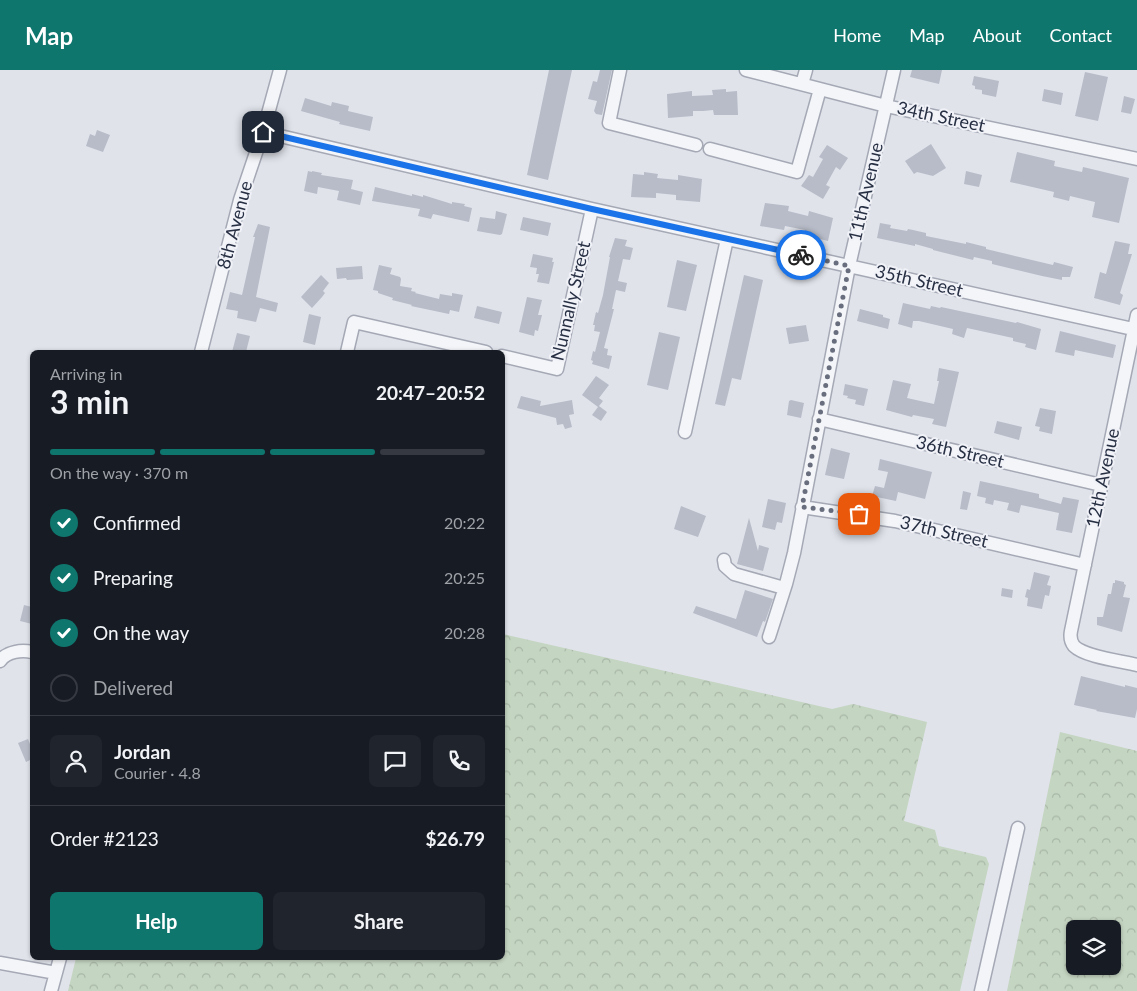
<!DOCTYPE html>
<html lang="en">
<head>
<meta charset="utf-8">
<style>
  :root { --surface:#171b24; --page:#20242c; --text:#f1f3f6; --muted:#9ea1a6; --line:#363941; --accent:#0f766e }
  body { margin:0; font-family:Lato,sans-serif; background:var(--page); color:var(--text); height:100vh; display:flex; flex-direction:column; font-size:19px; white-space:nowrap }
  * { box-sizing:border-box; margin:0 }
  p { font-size:16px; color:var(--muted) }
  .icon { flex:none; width:28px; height:28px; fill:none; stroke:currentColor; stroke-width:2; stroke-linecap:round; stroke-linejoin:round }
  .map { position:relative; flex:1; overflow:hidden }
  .side { position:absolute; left:30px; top:280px; width:475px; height:610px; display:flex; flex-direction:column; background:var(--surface); border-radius:8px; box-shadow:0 1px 4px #0004 }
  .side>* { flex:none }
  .buttons { position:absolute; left:1066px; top:850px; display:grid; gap:10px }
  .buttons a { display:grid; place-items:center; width:55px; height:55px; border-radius:8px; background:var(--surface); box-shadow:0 1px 4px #0004; font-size:25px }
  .pin { position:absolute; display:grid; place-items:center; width:42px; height:42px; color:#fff; margin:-21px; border-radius:10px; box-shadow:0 2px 8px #0006 }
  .courier { position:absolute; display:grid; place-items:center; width:50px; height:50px; margin:-25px; border:4px solid #1a73e8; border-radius:50%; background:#fff; color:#222; box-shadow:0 1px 6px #0007 }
  .head em { font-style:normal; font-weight:700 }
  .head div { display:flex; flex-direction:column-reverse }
  .head { display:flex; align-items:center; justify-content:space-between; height:85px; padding:0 20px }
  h1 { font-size:32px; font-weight:700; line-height:38px }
  .bar { display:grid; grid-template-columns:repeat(4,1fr); gap:8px 5px; align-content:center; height:60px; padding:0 20px }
  .bar i { height:6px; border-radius:4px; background:var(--line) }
  .bar .current { background:var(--accent) }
  .bar p { grid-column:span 4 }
  .line { display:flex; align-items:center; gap:12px; padding:0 20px; border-top:1px solid var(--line) }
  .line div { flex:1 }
  .round { display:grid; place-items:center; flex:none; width:52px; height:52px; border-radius:8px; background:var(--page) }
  ol { padding:0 20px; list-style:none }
  li { display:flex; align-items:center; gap:15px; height:55px }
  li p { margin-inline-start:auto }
  li .icon { padding:5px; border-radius:50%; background:var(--accent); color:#fff; stroke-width:4 }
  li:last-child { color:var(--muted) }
  li i { width:28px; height:28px; border:2px solid var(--line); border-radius:50% }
  .button { display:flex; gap:10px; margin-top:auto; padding:10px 20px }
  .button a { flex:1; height:58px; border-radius:8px; background:var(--accent); color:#fff; font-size:20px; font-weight:700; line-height:58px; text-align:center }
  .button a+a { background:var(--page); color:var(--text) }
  header { display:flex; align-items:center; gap:30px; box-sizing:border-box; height:70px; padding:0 25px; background:var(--accent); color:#fff }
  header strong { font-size:24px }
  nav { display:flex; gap:28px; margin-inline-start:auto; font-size:18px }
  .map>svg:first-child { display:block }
  .forest { fill:url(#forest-crowns); fill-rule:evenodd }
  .building { fill:#b7bcc8 }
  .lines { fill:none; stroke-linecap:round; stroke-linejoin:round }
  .minor-casing { stroke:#a5a9b5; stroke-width:15 }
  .minor { stroke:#f3f5f8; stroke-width:12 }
  .done { stroke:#686e7d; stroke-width:5; stroke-dasharray:0 9 }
  .route { stroke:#1a73e8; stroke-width:6 }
  .labels { text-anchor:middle; stroke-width:4; stroke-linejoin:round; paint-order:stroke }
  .street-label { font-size:18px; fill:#272f43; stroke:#f0f2f8 }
</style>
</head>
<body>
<header>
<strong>Map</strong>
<nav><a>Home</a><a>Map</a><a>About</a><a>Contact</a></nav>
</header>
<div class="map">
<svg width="1137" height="921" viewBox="0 0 1137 921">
  <defs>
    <pattern id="forest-crowns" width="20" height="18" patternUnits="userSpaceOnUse" patternTransform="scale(1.25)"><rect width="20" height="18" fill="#c4d5c1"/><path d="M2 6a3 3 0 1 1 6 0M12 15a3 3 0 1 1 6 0" fill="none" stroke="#a8b7a7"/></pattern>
  </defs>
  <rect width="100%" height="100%" fill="#e0e3ea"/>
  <path class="forest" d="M503 564 832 639 853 634 927 652 904 751 935 760 939 776 986 787 989 794 960 921H68L76 888H502Z
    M1060 662 1137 681V921H1007ZM1075 859H1112V896H1075Z"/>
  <path class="building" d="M549 0H572L548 110 527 105Z
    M600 0H612L602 45 596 44 594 41 597 31 588 29 593 11 597 12Z
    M912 0H942L939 14 910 7Z
    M1085 2 1108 7 1098 51 1075 46Z
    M974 6 999 11 996 27 982 24V20L975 19V16L972 15Z
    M726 19V22L737 21 738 45H714L713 40 703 41H693V46L668 48 667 24 692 21V26L713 25 712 20Z
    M1044 19 1063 23 1061 35 1042 31Z
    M1124 26 1135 29 1131 44 1121 42Z
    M305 28 331 36 332 32 349 36 348 41 373 47 370 61 339 54 340 52 301 41Z
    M97 60 110 65 103 82 86 76 90 64 95 66Z
    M931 74 946 98 933 106 917 102 914 104 905 91Z
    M827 75 848 88 840 100 836 97 826 115 830 117 823 129 801 116 809 105 813 107 823 89 819 87Z
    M1017 82 1055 91 1054 96 1082 102 1083 97 1129 108 1119 153 1092 147 1095 132 1070 126 1069 131 1053 127 1054 122 1010 112Z
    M308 101 312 102V101L322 103 321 105 353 110 351 119 363 122 360 135 337 130 339 121 318 117 317 124 304 121Z
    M966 101 982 105 979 117 964 114Z
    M644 102 658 104 657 108 678 110V105L702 109 700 132 676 130V125L656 123V128L631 127 633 104 644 105Z
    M375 117 412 126V124L423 127V125L452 134V132L465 134 464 136 472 138 469 152 433 144 431 149 418 146 420 139 372 131Z
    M765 133 789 136 788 141 808 146 809 141 833 148 828 171 804 165 805 160 785 156 784 160 760 156Z
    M496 141 507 144 502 164 500 165 477 161 480 147 495 149Z
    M523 147 551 153 548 166 520 160Z
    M880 153 891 155 890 158 907 161 908 159 913 160 926 163V166L966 174V172L986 177V179L1053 195 1054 192 1073 197 1070 207H1062V210L1042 206 992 194V191L974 187 973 190 933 180V179L915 174V176L877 168Z
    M258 154 270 157 256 227 278 233 276 242 260 238 256 252 237 248 238 241 226 239 230 222 242 225 255 167H253Z
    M615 168 627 170 625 176 633 178 630 190 623 189 618 211 627 213 625 222 616 220 612 239H614L604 278 608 279 607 285 612 286 609 299 592 294 593 291 591 290 593 281 595 282 600 262 594 261 595 255H593L596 242 598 243 603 225 610 187H609Z
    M1115 171 1130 174 1128 184H1132L1120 223 1123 225 1120 235 1094 228 1100 202 1106 204Z
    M533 184 553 188 552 192H554L549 214 537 212 539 204H536L537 198 530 197Z
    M677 190 697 195 686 241 667 237Z
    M379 195 392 198 390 204 400 207 401 209 400 216 412 218 411 221 416 222 415 223 439 229 440 224 452 226V223L463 225 459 242 450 240 449 244 411 236 412 235 392 230 393 228 378 223V221L373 220Z
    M362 196 363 209 347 210 346 208 337 209 336 198Z
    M321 205 329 213 323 221 325 223 322 227 312 238 301 227Z
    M744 205 763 210 741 310 732 308 725 336 715 334Z
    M527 227 542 230 538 245H542L538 261 535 260 534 266 519 262Z
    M903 233 930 239 931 236 940 238 941 237 1016 253 1017 252 1041 259 1036 280 1025 277 1026 274 1013 271V268L967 258 964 268 952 264 953 259 919 251H913L912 258 898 254Z
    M477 236 502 242 499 254 474 248Z
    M860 239 883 245V247L890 249 888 259 857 251Z
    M309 244 321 247 315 275 303 272Z
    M806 255 809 271 789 274 786 258Z
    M1060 261 1116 275 1113 288 1075 280 1074 286 1055 282Z
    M659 262 680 267 668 320 647 315Z
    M237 263 250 266 246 282H232Z
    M939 298 959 302 946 357 932 354 934 349 913 345 912 347 886 340 893 310 911 314 907 328 934 334 939 311H937Z
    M596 306 609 315 599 328 603 331 599 336 607 342 601 351 592 345 598 337 582 325Z
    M845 314 868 319 864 336 855 334 856 330 847 328 848 326 843 325Z
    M521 326 541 331 540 336 572 330 574 344 569 345 572 357 565 359 563 354 557 355 556 348 517 338Z
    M791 330 804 333 801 348 787 345 789 331Z
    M1040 338 1056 341 1052 364 1039 361 1040 357 1035 356Z
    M997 351 1022 357 1019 370 994 363Z
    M831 378 850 383 844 409 825 405Z
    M880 389 932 402 925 429 898 422 896 431 872 426 875 416 884 418 888 402 878 400Z
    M980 411 1039 424V428L1061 434 1063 427 1079 430 1072 463 1056 460 1059 443 1021 435 1019 443 1007 440 1009 433 994 430 993 435 985 433 986 428 977 426Z
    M963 421 971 423 967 440 960 439Z
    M768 429 786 433 782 453 777 452 775 460 762 457Z
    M681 436 706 446 698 467 674 459Z
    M749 448 758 481 759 475 769 478 763 501 737 494Z
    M1034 502 1050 506 1047 515 1051 516 1049 526 1045 525 1042 539 1027 536 1028 528 1025 527 1027 519 1030 520Z
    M1115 510 1124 512V514L1126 515 1123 527 1130 528 1122 562 1097 555V547H1103L1108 524H1111L1113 513H1115Z
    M1002 518 1013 520 1012 528 1001 526Z
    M745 520 773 529 765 552 763 551 757 567 693 543 696 536 736 549Z
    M24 535 32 537V554L20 551Z
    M1081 606 1125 617V615L1137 618V639L1135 648 1096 641 1097 640 1074 635Z
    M28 669 32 679V689L26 692 18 673Z"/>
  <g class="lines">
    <g class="minor-casing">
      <path id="minor" d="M620 0 609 53 696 75
        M746 0 886 36 1137 89
        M802 14 806 0
        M263 62 592 139 1137 260
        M710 79 797 102 820 19
        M1137 245 1071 561C1070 566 1070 571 1074 576 1085 587 1121 591 1137 595
        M201 282 240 130 263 62 280 0
        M347 282 354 252 486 282
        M502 286 557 299 592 139
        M819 349 1101 415
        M685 362 727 169
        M802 437 895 451 1085 495
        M724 490 725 496 734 504 784 518
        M769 567 786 514 794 483 849 196 894 0
        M0 591C7 581 22 580 32 582
        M0 893 56 903
        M51 921 60 888
        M981 921 1018 758"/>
    </g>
    <use href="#minor" class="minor"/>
  </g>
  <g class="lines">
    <path class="done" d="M801 185 849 196 802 437 859 444"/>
    <path class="route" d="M263 62 592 139 801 185"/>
  </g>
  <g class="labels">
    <g class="street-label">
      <text transform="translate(941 47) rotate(12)" y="6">34th Street</text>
      <text transform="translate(866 122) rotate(-77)" y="6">11th Avenue</text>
      <text transform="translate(235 155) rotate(-75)" y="6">8th Avenue</text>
      <text transform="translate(919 211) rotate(13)" y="6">35th Street</text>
      <text transform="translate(571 231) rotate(-77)" y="6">Nunnally Street</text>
      <text transform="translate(960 382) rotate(13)" y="6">36th Street</text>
      <text transform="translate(1103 408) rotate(-78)" y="6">12th Avenue</text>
      <text transform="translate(944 462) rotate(13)" y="6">37th Street</text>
    </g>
  </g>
</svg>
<div class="buttons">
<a><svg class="icon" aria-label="layers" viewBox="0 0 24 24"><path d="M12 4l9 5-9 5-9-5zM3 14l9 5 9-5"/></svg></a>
</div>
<div class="pin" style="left:859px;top:444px;background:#ea580c"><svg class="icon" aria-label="bag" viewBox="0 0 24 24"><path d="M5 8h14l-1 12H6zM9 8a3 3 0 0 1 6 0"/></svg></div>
<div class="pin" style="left:263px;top:62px;background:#1f2937"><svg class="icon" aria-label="home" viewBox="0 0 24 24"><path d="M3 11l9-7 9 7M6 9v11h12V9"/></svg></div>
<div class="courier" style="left:801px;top:185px"><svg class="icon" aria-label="bike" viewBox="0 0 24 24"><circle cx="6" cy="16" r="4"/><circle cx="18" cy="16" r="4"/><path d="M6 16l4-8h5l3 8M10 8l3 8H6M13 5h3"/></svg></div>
<section class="side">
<div class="head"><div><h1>3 min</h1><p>Arriving in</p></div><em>20:47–20:52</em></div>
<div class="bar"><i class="current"></i><i class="current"></i><i class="current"></i><i></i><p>On the way · 370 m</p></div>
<ol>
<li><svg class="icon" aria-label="check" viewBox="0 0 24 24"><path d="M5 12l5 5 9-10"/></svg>Confirmed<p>20:22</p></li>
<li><svg class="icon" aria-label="check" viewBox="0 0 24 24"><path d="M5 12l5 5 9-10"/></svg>Preparing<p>20:25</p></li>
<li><svg class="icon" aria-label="check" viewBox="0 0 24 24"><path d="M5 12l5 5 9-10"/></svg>On the way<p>20:28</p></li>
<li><i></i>Delivered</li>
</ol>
<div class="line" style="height:90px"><a class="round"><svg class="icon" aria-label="person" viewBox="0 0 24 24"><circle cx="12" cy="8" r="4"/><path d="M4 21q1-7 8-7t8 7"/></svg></a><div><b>Jordan</b><p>Courier · 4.8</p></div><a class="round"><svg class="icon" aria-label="chat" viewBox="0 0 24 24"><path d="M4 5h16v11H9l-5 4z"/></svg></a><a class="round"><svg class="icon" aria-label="phone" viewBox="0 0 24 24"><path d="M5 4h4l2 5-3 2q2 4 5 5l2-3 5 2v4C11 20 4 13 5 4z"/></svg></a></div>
<div class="line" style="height:65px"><div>Order #2123</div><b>$26.79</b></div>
<div class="button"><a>Help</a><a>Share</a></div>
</section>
</div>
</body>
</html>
